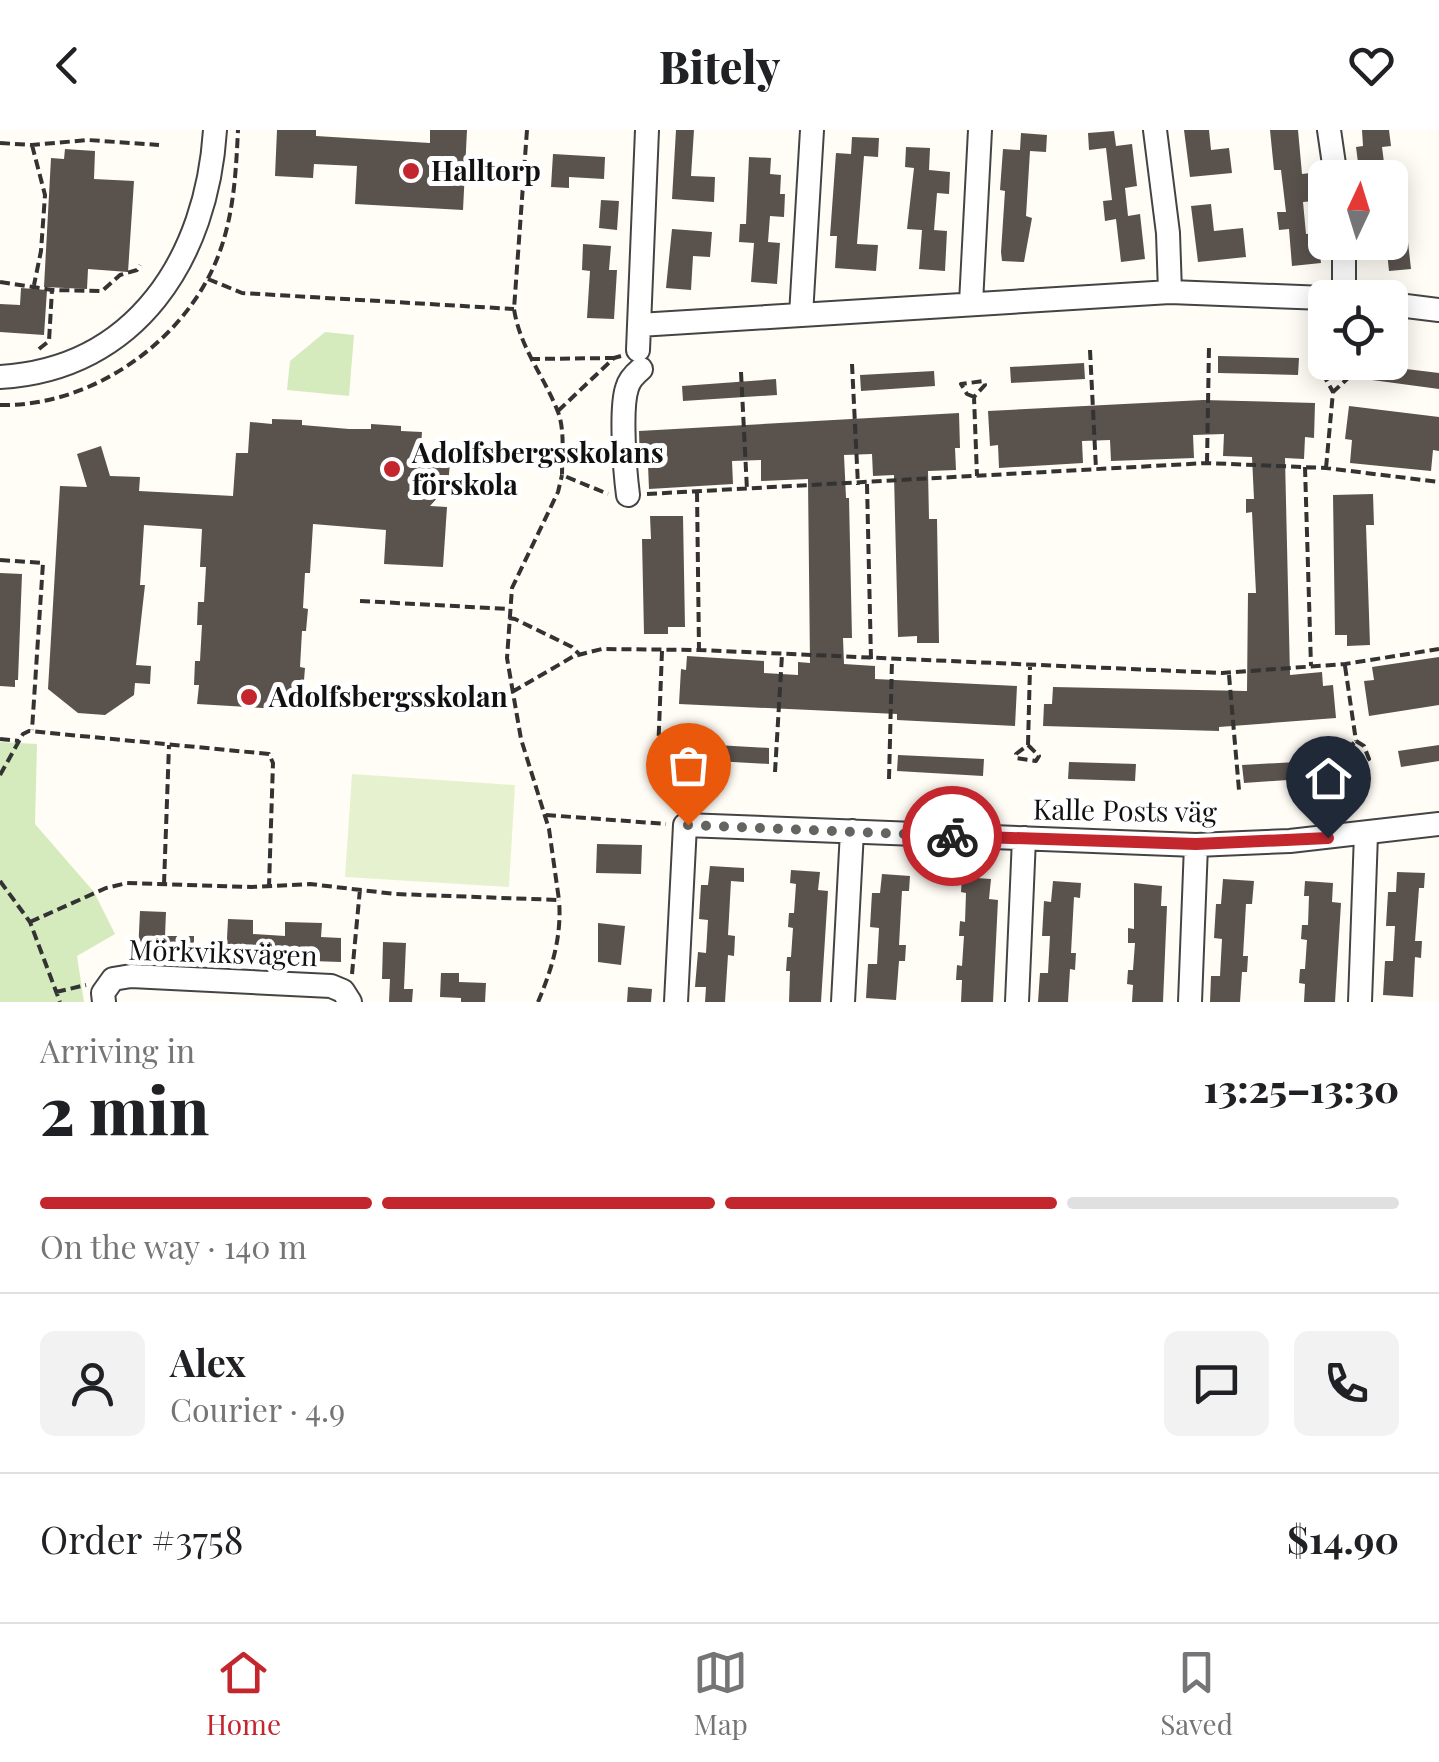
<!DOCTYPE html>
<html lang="en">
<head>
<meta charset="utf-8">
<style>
  :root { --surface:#fff; --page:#f2f2f2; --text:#202124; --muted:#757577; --line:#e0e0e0; --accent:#c4262e }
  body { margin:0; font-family:"Playfair Display",serif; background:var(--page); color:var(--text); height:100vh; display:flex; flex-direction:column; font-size:38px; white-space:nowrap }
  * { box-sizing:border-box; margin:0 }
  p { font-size:32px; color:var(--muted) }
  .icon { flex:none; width:55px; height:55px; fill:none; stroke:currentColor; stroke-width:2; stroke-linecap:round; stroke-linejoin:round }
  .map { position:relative; height:872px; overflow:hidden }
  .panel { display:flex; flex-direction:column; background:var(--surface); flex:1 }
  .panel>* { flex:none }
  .needle { width:65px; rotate:4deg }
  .controls { position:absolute; left:1308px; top:30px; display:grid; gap:20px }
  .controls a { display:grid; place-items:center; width:100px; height:100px; border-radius:15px; background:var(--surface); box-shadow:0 5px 25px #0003; font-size:50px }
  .pin { position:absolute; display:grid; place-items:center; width:85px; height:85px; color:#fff; margin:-102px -42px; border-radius:50% 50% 50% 0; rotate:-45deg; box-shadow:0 0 10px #0007 }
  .pin .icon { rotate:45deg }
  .courier { position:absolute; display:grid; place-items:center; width:100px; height:100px; margin:-50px; border:8px solid #c4262e; border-radius:50%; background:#fff; color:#222; box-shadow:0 2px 12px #0007 }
  .summary em { font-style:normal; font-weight:800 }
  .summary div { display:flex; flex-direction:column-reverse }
  .summary { display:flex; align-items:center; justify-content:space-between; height:170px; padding:0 40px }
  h1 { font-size:65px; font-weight:800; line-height:75px }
  .bar { display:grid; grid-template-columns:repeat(4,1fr); gap:15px 10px; align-content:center; height:120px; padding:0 40px }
  .bar i { height:12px; border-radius:8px; background:var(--line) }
  .bar .active { background:var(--accent) }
  .bar p { grid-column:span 4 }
  .line { display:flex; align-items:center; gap:25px; padding:0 40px; border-top:2px solid var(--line) }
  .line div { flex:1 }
  .round { display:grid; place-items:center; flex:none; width:105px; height:105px; border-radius:15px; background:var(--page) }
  header { display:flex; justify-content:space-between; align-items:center; height:130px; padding:0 40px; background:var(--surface); font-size:45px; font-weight:800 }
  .menu { display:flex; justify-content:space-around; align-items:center; height:140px; border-top:2px solid var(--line); background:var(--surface); font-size:28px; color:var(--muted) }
  .menu a { display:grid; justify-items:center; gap:5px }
  .menu .active { color:var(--accent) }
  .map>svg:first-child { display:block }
  .green { fill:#d5ebbd }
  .pitch { fill:#e6f2cf }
  .building { fill:#5a524d }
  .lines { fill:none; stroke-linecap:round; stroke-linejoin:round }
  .minor-casing { stroke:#444; stroke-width:26 }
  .path { stroke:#333; stroke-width:4; stroke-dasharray:10 5; stroke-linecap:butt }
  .minor { stroke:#fff; stroke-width:22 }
  .done { stroke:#646461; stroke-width:10; stroke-dasharray:0 18 }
  .route { stroke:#c4262e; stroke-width:12 }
  .poi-dot { fill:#c4262e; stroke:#fff; stroke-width:4 }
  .labels { text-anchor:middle; stroke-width:10; stroke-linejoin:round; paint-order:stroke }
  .poi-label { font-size:28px; font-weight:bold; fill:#111; stroke:#fff; text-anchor:start }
  .street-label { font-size:28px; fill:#111; stroke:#fff }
</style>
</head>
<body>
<header><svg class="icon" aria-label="back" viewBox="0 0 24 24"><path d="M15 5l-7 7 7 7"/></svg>Bitely<svg class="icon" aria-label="heart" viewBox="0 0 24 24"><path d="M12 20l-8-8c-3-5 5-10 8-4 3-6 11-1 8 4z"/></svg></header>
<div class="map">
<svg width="1439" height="872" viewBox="0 0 1439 872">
  <rect width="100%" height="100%" fill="#fffdf5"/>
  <path class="green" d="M325 202 354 205 349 266 287 260 290 231Z
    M0 612 37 614 35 694 94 762 115 804 77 826 84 872H0Z"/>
  <path class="pitch" d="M352 644 515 655 509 757 345 747Z"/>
  <path class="building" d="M277 0H316V6L430 13V0H467L463 80 355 74 357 36 314 34 313 48 275 46Z
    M676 0H694L691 46 715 47 714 72 672 69Z
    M1184 0H1209L1211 20 1229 18 1232 43 1190 47Z
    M1270 0H1298L1302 44 1311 43 1314 71 1303 72 1306 104 1318 103 1321 133 1292 136 1289 99 1279 100 1277 82H1286L1281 40H1274Z
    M1362 0H1389L1391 16 1382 17 1386 48H1360L1356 17 1363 16Z
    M1114 1 1116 16 1132 14 1137 56 1125 58 1128 86 1140 84 1145 129 1121 132 1116 89 1105 91 1103 71 1112 70 1106 18 1089 20 1088 3Z
    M1021 3 1047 5 1046 22 1030 21 1026 86 1032 88 1024 132 1002 131 1001 122 1005 61 1000 60 1003 19 1020 20Z
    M852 7 879 8 878 27 864 26 857 114 878 115 876 141 835 138 837 106H830L836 23 851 24Z
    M906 17 930 18 929 40 950 42 949 64 937 63 934 100 947 101 945 141 919 139 922 100 907 99 914 38 905 37Z
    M65 19 95 21 94 49 134 51 128 142 88 139 87 159 44 157 51 28 64 29Z
    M553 24 605 27 604 49 569 47V58L551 57Z
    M749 27 771 28 770 44 781 45 780 64H785L784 87 770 86 768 112 780 113 777 154 751 152 754 113 739 112 740 94H746Z
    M601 70 619 71 617 100 599 98Z
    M1211 74 1214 101 1243 98 1246 127 1198 132 1191 76Z
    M1406 94 1411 139 1389 141 1386 112H1390V96Z
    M672 99 712 102 710 127 693 126 691 160 666 158Z
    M583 114 611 116 609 140H617L614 189 587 188 590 141 582 140Z
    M21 158 47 160 44 205 0 202V174L20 175Z
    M1218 226 1299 228 1298 245 1218 243Z
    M1084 233 1085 249 1011 253 1010 237Z
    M1373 235 1439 243V259L1372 250Z
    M934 241 935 256 861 261 860 245Z
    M776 249 777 265 683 271 682 256Z
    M1203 270 1315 273 1314 308 1305 307 1304 329 1285 328 1290 545 1322 542 1323 556 1333 555 1336 588 1219 597V601L1043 596 1044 574H1052L1053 557 1247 561 1248 463H1256L1252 382 1246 383V369H1254L1252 327 1223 326 1224 304 1193 305 1194 328 1111 331 1110 310 1082 311 1083 333 999 338 998 315 990 316 988 281Z
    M1349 276 1439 287V321L1433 320 1431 341 1350 333 1352 310 1345 309Z
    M959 283 960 318H955L956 340 928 341 929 389H937L939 513H917V506L898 507 894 345 873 346 872 324 844 325 846 368H849L852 508H843L844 534 875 536V549L1017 556 1015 596 897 590V584L679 574 681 539 686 540 687 526 764 531V543L798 545V532L810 533 808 349 761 351V330L732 331 733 354 649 359 648 335 640 336 639 301Z
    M272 289 302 290V295L349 299H371V294L401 296V301L422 302 420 330 450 332 448 356 430 376 447 377 443 437 384 434 386 400 313 394 310 443H305L303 478 308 479 306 501H302L300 537 305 538 303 562 298 561 297 580 197 574 199 555H194L195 531H200L202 495H197L198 472H204L206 437H200L202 399 144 395 140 455H145L136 535 151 536 150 554 135 553 134 565 105 585 78 583 48 559 60 356 87 357 77 324 101 316 110 346 140 347 139 361 233 366 236 323H248L250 292 272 294Z
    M1373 364 1374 395H1366L1370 515 1347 516V505H1335L1333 365Z
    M650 386H683L685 497H668V504H644L642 409H651Z
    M0 443 22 444 18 550H15V557L0 556Z
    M1439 527V575L1369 586 1364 551 1374 550 1372 537Z
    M716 615 769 618V634L715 631Z
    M1439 615V631L1401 637 1398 621Z
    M898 625 984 629 983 646 897 641Z
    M1315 631 1316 648 1244 653 1242 635Z
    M1069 632 1136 634 1135 651 1068 649Z
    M597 714 642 715 641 744 596 743Z
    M710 736 744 738V752L731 751 728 805 735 806 734 826 728 825 725 872H705L706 857H695L698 822 706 823 708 790 699 789 701 755H708Z
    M791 740 820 742 818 760 828 761 821 872H789L790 841H786L787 827H791L793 798 788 797 789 783H794L796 754 790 753Z
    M1397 742 1425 743 1424 758H1419L1415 811H1422L1421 828 1415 827 1413 867 1383 865 1385 831H1393L1395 796H1386L1388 762H1396Z
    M882 744 910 746 909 761H902L899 815H906L905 831H899L896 870 866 868 868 834H877L879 798 870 797 872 763H880Z
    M962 747 991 749 989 769 998 770 993 872H961L962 850H956L957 835 962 836 964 806H959L960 791 965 792 966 763 961 762Z
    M1223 749 1254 751 1252 774H1246L1243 826H1248L1247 842H1242L1240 872H1210L1211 846H1220L1222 809 1214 808 1216 774H1221Z
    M1053 751 1081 753 1080 768 1074 767 1071 823H1076L1075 840 1070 839 1068 872H1038L1040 843H1048L1050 806H1042L1044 771 1051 772Z
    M1305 751 1333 753 1332 772 1341 773 1335 872H1304L1305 854 1299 853 1300 839H1305L1307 810 1301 809 1302 795H1308L1309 766H1304Z
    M1134 753 1162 756 1161 776H1167L1163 872H1132L1133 855 1127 854 1128 840H1133L1135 813H1128V798L1134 799Z
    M140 781 166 782 165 806H194V824L138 823Z
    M228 789 253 790V804L285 806V792L322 793 321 807 341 808V832L226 828Z
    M598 793 625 796 621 835 598 832Z
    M383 812 406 813 404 859H413L412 872H389L390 849H382Z
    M441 843H459V852L486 853 485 872H461V868L440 867Z
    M628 857 652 859 651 872H627Z"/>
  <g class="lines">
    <g class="minor-casing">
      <path id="minor" d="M1155 0 1168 103 1170 162
        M1329 0 1336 48
        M1344 112V168
        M971 173 980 0
        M1390 174 1439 180
        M801 185 812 0
        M639 195 1170 162 1325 168
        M638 220 647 0
        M0 247C137 239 207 127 215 0
        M628 365C625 342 620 279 627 258 629 250 635 244 641 239
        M104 872 103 863 113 849 131 846 331 856 343 861 350 872
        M676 872 685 695 1196 715 1290 711 1439 694
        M843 872 852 701
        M1017 872 1024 708
        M1190 872 1196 715
        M1360 872 1366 704"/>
    </g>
    <path class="path" d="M527 0 514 179C520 218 544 246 558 282 565 300 562 326 562 345L608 364
      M0 13 32 15 88 10 159 15
      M32 15 45 65 41 121 34 155
      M208 149 242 163 514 179
      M0 152 52 160 102 161 120 145 137 140 140 135
      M39 219 49 211 52 160
      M1090 220 1096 339
      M530 229 614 228
      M852 234 858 355
      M741 242 747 360
      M974 267 967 264 961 254 984 251 985 255 974 267 977 346
      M0 275C93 277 189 209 220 121 234 82 236 41 238 0
      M558 281 614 228 621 226
      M1207 333 1209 216
      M1305 337 1311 536
      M1326 338 1333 262 1347 249 1344 245 1323 244 1333 262
      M867 354 871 529
      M697 362 699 520
      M647 364 1207 333 1326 338 1439 352
      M0 430 43 433 32 600
      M360 471 509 479
      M509 488 515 489 572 517 579 524
      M662 521 658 624 666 636 689 650
      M1345 536 1356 611
      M1229 545 1239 660
      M512 562 574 526 602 519 699 520 1222 543 1345 534 1439 519
      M0 609 19 611
      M1356 611 1364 616 1369 629 1359 633 1345 631 1347 619Z
      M1028 615 1030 537
      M1028 615 1039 626 1036 631 1016 628V624Z
      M775 642 782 525
      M0 645 23 604 29 601 269 624 273 633 269 756
      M889 649 892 530
      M546 685 666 694
      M0 751 30 792 60 872
      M164 754 169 615
      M30 792 106 758 127 753 251 757 310 754 395 764 559 770 549 699 521 609 507 528 512 458 558 362 562 345
      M352 844 360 759
      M56 862 86 855
      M538 872C552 839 562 806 559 770"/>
    <use href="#minor" class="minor"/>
  </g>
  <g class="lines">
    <path class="done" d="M688 695 952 706"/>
    <path class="route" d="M952 706 1196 714 1328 708"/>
  </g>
  <g class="poi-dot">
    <circle cx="411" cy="41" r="10"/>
    <circle cx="392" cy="339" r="10"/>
    <circle cx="249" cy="567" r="10"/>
  </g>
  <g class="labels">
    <g class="poi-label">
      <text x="431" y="51">Halltorp</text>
      <text x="412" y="333">Adolfsbergsskolans<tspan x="412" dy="32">förskola</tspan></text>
      <text x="269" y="577">Adolfsbergsskolan</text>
    </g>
    <g class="street-label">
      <text transform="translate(1125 681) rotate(1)" y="10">Kalle Posts väg</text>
      <text transform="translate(223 823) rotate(2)" y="10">Mörkviksvägen</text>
    </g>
  </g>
</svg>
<div class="controls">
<a><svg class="needle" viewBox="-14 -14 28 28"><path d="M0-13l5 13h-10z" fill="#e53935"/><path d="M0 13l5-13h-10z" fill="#757577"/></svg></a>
<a><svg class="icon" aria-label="locate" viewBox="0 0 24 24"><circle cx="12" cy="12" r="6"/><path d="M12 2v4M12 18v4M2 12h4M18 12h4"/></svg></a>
</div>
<div class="pin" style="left:688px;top:695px;background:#ea580c"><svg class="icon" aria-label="bag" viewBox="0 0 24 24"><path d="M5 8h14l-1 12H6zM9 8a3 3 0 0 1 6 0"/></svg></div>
<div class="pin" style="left:1328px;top:708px;background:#1f2937"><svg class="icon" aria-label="home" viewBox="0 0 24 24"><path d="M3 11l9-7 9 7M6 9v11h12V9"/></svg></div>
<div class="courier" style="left:952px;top:706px"><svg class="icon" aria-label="bike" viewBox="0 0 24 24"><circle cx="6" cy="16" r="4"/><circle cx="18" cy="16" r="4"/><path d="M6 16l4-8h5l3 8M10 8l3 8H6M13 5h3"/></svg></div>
</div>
<section class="panel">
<div class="summary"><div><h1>2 min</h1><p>Arriving in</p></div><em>13:25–13:30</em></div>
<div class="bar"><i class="active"></i><i class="active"></i><i class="active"></i><i></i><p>On the way · 140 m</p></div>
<div class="line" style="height:180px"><a class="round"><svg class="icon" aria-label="person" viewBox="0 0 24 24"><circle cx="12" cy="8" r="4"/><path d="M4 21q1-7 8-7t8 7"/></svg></a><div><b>Alex</b><p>Courier · 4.9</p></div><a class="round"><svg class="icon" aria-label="chat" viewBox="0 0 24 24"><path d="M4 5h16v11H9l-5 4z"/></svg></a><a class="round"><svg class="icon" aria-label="phone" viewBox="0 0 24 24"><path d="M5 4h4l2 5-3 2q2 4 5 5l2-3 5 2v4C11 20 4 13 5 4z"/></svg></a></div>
<div class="line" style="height:130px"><div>Order #3758</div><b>$14.90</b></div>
</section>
<nav class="menu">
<a class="active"><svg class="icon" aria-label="home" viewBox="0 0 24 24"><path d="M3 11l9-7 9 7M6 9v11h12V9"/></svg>Home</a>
<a><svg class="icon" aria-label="map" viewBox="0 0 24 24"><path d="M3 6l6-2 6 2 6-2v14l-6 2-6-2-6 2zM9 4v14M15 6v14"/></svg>Map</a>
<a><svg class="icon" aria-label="saved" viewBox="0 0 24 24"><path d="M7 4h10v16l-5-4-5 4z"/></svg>Saved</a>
</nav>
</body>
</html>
